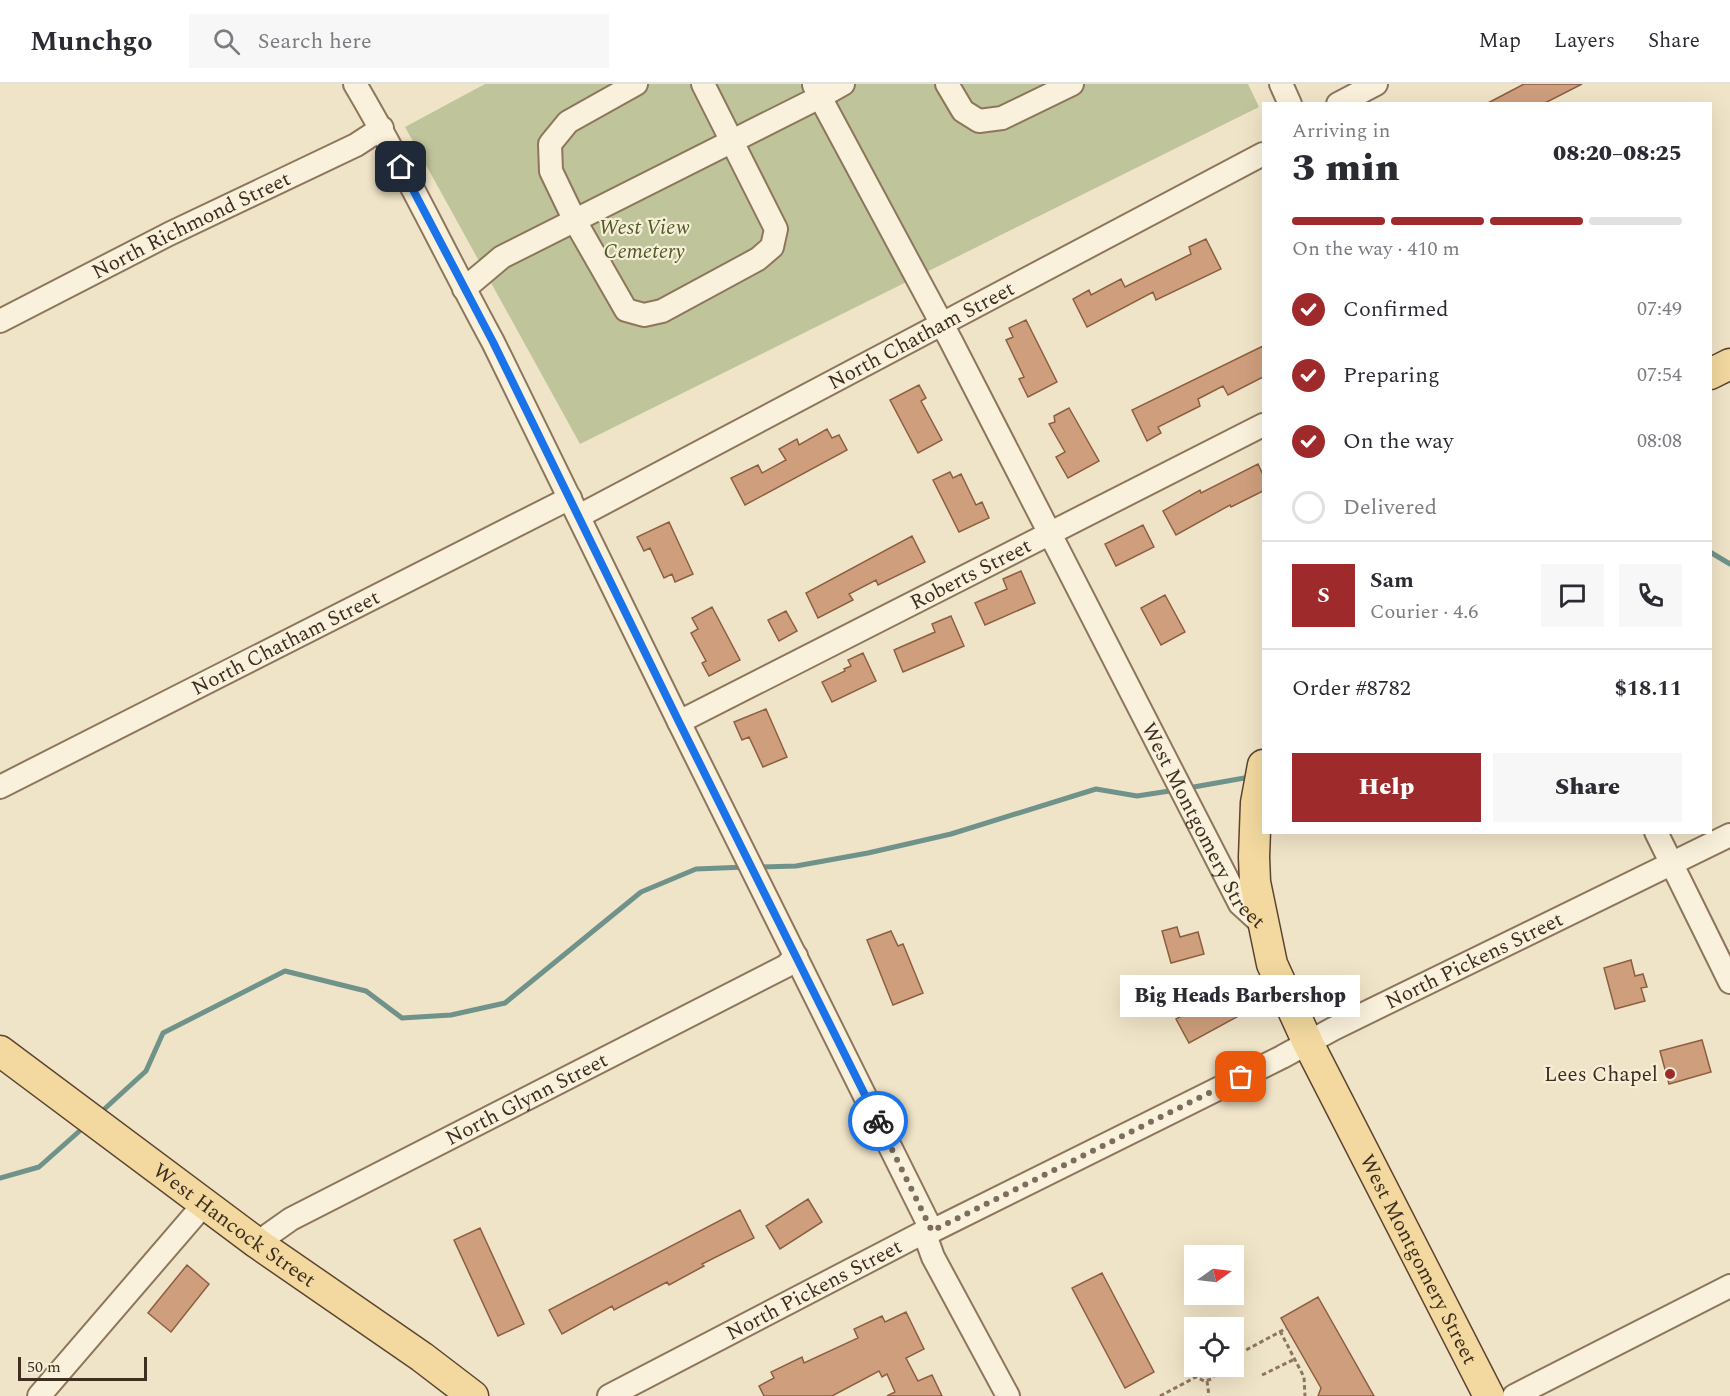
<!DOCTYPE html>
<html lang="en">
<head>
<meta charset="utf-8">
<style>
  :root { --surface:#fff; --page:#f7f7f7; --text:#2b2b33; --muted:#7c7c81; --line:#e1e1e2; --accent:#9e2a2b }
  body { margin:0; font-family:Spectral,serif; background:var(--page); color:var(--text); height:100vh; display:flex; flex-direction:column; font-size:22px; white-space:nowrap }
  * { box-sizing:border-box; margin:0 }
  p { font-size:20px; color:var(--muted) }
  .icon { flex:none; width:33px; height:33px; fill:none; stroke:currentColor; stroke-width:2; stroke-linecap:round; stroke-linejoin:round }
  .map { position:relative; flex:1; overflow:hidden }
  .drawer { position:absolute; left:1262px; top:18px; width:450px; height:732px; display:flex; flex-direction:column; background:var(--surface); border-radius:0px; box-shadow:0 6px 24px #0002 }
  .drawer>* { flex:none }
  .needle { width:39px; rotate:76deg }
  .fabs { position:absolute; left:1184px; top:1161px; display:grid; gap:12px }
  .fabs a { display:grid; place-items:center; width:60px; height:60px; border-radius:0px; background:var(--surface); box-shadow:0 6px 24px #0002; font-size:30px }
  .scale { position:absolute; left:18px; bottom:15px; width:129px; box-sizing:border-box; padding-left:6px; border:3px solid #3d2e20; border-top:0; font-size:16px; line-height:21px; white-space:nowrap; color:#3d2e20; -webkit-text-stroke:4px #f7eed8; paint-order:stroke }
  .pin { position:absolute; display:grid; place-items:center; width:51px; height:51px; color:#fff; margin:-26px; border-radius:12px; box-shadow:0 3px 9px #0006 }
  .courier { position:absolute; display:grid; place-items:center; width:60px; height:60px; margin:-30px; border:4px solid #1a73e8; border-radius:50%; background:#fff; color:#222; box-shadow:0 2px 8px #0007 }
  .bubble { position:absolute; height:42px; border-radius:0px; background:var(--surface); box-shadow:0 6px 24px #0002; font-size:20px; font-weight:800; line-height:42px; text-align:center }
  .head em { font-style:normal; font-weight:800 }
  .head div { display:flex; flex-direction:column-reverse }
  .head { display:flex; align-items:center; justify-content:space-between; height:102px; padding:0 30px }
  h1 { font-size:39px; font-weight:800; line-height:45px }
  .bar { display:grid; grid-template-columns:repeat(4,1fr); gap:9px 6px; align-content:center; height:72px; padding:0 30px }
  .bar i { height:8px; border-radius:4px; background:var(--line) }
  .bar .current { background:var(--accent) }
  .bar p { grid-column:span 4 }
  .line { display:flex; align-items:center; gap:15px; padding:0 30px; border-top:2px solid var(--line) }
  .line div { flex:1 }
  .round { display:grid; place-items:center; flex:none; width:63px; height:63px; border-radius:0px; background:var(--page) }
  ol { padding:0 30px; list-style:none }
  li { display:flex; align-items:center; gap:18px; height:66px }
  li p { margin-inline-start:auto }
  li .icon { padding:6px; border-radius:50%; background:var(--accent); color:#fff; stroke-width:4 }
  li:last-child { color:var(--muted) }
  li i { width:33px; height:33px; border:3px solid var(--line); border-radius:50% }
  .action { display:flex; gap:12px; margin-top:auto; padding:12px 30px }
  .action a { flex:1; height:69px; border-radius:0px; background:var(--accent); color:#fff; font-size:24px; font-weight:800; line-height:69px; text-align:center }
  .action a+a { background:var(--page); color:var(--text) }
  header { display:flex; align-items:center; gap:36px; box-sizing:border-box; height:84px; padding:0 30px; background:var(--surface); border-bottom:2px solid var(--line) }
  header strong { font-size:28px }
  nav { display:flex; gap:33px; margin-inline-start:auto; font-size:21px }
  .search { width:420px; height:54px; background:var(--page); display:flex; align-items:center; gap:15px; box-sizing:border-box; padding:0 21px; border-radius:0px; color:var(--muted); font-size:22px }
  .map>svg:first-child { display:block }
  .cemetery { fill:#bfc49a }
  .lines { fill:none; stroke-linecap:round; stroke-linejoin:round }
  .stream { stroke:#6f938a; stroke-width:5 }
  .building { fill:#cf9f7d; stroke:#8d5f41; stroke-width:1.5 }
  .minor-casing { stroke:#8d765c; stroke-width:26 }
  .major-casing { stroke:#5b4430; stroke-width:33 }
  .path { stroke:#8d765c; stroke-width:3; stroke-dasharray:4.5 3; stroke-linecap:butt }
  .minor { stroke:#faf1dc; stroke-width:22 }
  .major { stroke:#f3d9a0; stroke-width:30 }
  .done { stroke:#7c6e5b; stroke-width:6; stroke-dasharray:0 10.8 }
  .route { stroke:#1a73e8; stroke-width:8 }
  .poi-dot { fill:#9e2a2b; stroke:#f7eed8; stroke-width:2 }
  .labels { text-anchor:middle; stroke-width:4.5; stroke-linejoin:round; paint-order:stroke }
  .street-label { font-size:21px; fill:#3d2e20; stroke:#f7eed8 }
  .park-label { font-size:21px; font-style:italic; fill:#4d5a26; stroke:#f7eed8 }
  .poi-label { font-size:21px; fill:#3d2e20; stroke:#f7eed8; text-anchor:end }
</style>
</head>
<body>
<header>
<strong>Munchgo</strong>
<div class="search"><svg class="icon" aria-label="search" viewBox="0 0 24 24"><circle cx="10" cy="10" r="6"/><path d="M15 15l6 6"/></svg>Search here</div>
<nav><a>Map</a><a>Layers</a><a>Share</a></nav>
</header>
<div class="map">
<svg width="1730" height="1312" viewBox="0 0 1730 1312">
  <rect width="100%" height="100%" fill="#f0e4c8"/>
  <path class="cemetery" d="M485 0H1248L1259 23 580 360 405 43Z"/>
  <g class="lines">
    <path class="stream" d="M1710 468 1730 480
      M1188 704 1250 693
      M758 783 796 782 868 769 951 750 1096 705 1137 712 1176 706
      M100 1029 146 987 163 949 285 887 366 907 402 934 451 931 505 919 641 808 696 785 746 783
      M0 1094 39 1083 84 1043"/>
  </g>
  <path class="building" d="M1524 0H1582L1543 20H1486Z
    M1206 155 1221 185 1156 216 1153 208 1087 243 1073 215 1089 206 1091 211 1121 195 1125 203 1191 170 1189 163Z
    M1026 236 1057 298 1028 313 1019 295 1024 293 1006 256 1013 253 1009 244Z
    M1263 262V293L1228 311 1223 302 1198 315 1200 322 1158 343 1161 349 1147 357 1132 326Z
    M919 301 926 314 921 317 942 356 918 369 890 316Z
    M1069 324 1099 377 1068 394 1056 373 1065 368 1049 340 1055 338 1054 332Z
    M827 345 832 354 839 351 847 366 745 421 731 394 758 381 762 389 786 376 779 365 797 355 799 361Z
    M1258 380 1263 391V407L1231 423 1230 421 1176 451 1163 427 1200 406 1201 409Z
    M950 388 953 394 961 390 976 421 982 418 989 434 959 448 933 396Z
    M669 438 693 490 675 498 672 490 664 494 650 464 644 467 637 453Z
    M1143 441 1154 463 1116 482 1105 460Z
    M912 452 925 478 878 501 876 496 849 510 853 516 818 534 806 509Z
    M1021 487 1035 519 985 541 975 519 1007 505 1003 495Z
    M1165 511 1185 548 1161 561 1141 524Z
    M712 523 740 576 709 592 702 579 706 577 691 549 698 545 692 534Z
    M786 527 797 547 779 557 768 536Z
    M951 532 964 562 903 588 894 566 935 548 932 540Z
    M863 569 876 597 832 618 822 598 845 587 844 585 851 582 848 576Z
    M766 625 787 673 763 683 749 653 742 656 734 638Z
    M1177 843 1180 853 1198 848 1204 870 1171 879 1162 847Z
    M891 847 898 862 903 860 923 909 893 921 867 856Z
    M1631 876 1635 892 1643 890 1647 903 1641 904 1645 917 1615 925 1604 884Z
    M1231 905 1244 929 1189 959 1176 935Z
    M1702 956 1711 988 1669 1000 1660 967Z
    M808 1115 822 1138 780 1165 766 1142Z
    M740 1126 754 1154 702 1180 704 1182 669 1201 667 1198 614 1226 612 1222 562 1250 549 1226Z
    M480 1144 524 1240 498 1252 454 1156Z
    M187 1181 209 1200 171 1248 148 1229Z
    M1102 1189 1154 1288 1125 1304 1072 1204Z
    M1318 1213 1374 1312H1318L1321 1304 1281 1234Z
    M906 1228 924 1265 906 1274 918 1297 932 1291 942 1312H887L895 1308 887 1290 882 1293 879 1287 832 1312H764L759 1302 774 1294 771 1288 802 1273 804 1279 858 1254 854 1245 882 1232 885 1238Z"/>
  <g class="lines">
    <g class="minor-casing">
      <g id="minor">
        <path d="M355 0C405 84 446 172 493 258L679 638 932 1147"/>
        <path d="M636 0 568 38 550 60 551 87 575 137 626 226 644 231 662 227 758 175 772 163 776 145 703 0"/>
        <path id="s1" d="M843 0 820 13 951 257 1240 820 1263 841"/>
        <path d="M947 0 963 27 979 37 1002 34 1072 0"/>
        <path d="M1281 0 1290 20"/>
        <path d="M1338 20 1376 0"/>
        <path d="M464 205 502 173 820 13 814 1"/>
        <path id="s2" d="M0 237 169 150 356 61 382 44"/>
        <path id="s3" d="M579 432 1263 70"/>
        <path id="s4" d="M679 638 1263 341"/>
        <path id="s5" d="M0 703 570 414"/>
        <path d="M1656 748 1730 898"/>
        <path d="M924 1148 933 1173 1008 1312"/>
        <path id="s6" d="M257 1159 291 1135 786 882 796 872"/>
        <path d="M39 1312 205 1119"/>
        <path id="s7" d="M609 1312 924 1148 932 1147 1282 973 1333 945 1730 751"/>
        <path d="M1514 1312 1730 1202"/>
      </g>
    </g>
    <g class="major-casing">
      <g id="major">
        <path d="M1710 290 1730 280"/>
        <path id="s8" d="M1263 681 1256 719 1254 773 1255 798 1272 880 1308 959 1489 1312"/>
        <path id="s9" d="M0 967 257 1159 422 1273 473 1312"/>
      </g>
    </g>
    <path class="path" d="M1280 1247 1304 1293 1305 1312
      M1233 1273 1287 1244
      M1262 1291 1295 1275
      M1196 1293 1197 1282
      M1207 1297 1209 1312
      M1160 1312 1196 1293 1204 1297 1212 1295 1219 1282"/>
    <use href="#minor" class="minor"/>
    <use href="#major" class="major"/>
  </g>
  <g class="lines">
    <path class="done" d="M878 1037 932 1147 1241 993"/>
    <path class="route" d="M401 83 493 258 679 638 878 1037"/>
  </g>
  <circle class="poi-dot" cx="1670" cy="990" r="6"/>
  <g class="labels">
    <g class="street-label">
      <text dy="7" stroke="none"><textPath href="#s2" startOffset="214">North Richmond Street</textPath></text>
      <text dy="7" stroke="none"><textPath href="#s3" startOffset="387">North Chatham Street</textPath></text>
      <text dy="7" stroke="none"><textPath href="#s4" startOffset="327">Roberts Street</textPath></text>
      <text dy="7" stroke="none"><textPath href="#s5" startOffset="320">North Chatham Street</textPath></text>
      <text dy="7" stroke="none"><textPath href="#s1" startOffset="850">West Montgomery Street</textPath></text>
      <text dy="7" stroke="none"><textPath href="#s7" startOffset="969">North Pickens Street</textPath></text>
      <text dy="7" stroke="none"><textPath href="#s6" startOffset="306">North Glynn Street</textPath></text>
      <text dy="7" stroke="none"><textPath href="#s9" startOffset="292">West Hancock Street</textPath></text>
      <text dy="7" stroke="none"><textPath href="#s8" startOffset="531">West Montgomery Street</textPath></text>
      <text dy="7" stroke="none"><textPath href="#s7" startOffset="231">North Pickens Street</textPath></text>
    </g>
    <g class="park-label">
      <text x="644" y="150">West View<tspan x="644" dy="24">Cemetery</tspan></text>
    </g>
    <g class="poi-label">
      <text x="1658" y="997">Lees Chapel</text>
    </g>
  </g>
</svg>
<div class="fabs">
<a><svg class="needle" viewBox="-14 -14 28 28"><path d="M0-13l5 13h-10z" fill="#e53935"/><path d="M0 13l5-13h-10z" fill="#7c7c81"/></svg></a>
<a><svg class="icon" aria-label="locate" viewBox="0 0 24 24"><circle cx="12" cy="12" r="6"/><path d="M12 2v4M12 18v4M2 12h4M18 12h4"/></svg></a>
</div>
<div class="scale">50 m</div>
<div class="pin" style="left:1241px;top:993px;background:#ea580c"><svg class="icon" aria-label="bag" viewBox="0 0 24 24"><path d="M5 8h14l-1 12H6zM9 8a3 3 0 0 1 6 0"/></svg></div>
<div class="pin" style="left:401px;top:83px;background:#1f2937"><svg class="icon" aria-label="home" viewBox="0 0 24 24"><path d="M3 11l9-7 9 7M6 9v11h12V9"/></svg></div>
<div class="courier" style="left:878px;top:1037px"><svg class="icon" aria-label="bike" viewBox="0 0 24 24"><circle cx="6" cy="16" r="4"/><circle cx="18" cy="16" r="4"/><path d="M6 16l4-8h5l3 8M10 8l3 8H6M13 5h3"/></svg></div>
<div class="bubble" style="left:1120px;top:891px;width:240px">Big Heads Barbershop</div>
<section class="drawer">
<div class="head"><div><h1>3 min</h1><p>Arriving in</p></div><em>08:20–08:25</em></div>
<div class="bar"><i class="current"></i><i class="current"></i><i class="current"></i><i></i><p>On the way · 410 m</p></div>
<ol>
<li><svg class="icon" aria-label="check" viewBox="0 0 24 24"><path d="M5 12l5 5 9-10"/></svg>Confirmed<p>07:49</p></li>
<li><svg class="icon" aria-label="check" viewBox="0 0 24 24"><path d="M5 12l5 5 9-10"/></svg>Preparing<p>07:54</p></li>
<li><svg class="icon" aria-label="check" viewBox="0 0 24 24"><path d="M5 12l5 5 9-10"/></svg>On the way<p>08:08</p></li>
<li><i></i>Delivered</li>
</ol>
<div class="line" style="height:108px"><b class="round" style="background:var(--accent);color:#fff">S</b><div><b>Sam</b><p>Courier · 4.6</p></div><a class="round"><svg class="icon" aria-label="chat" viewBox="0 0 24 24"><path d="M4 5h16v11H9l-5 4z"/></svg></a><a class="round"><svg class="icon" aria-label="phone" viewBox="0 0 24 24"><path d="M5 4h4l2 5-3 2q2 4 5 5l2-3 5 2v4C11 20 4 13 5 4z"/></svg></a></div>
<div class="line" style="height:78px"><div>Order #8782</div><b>$18.11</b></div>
<div class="action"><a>Help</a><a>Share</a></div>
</section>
</div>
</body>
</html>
